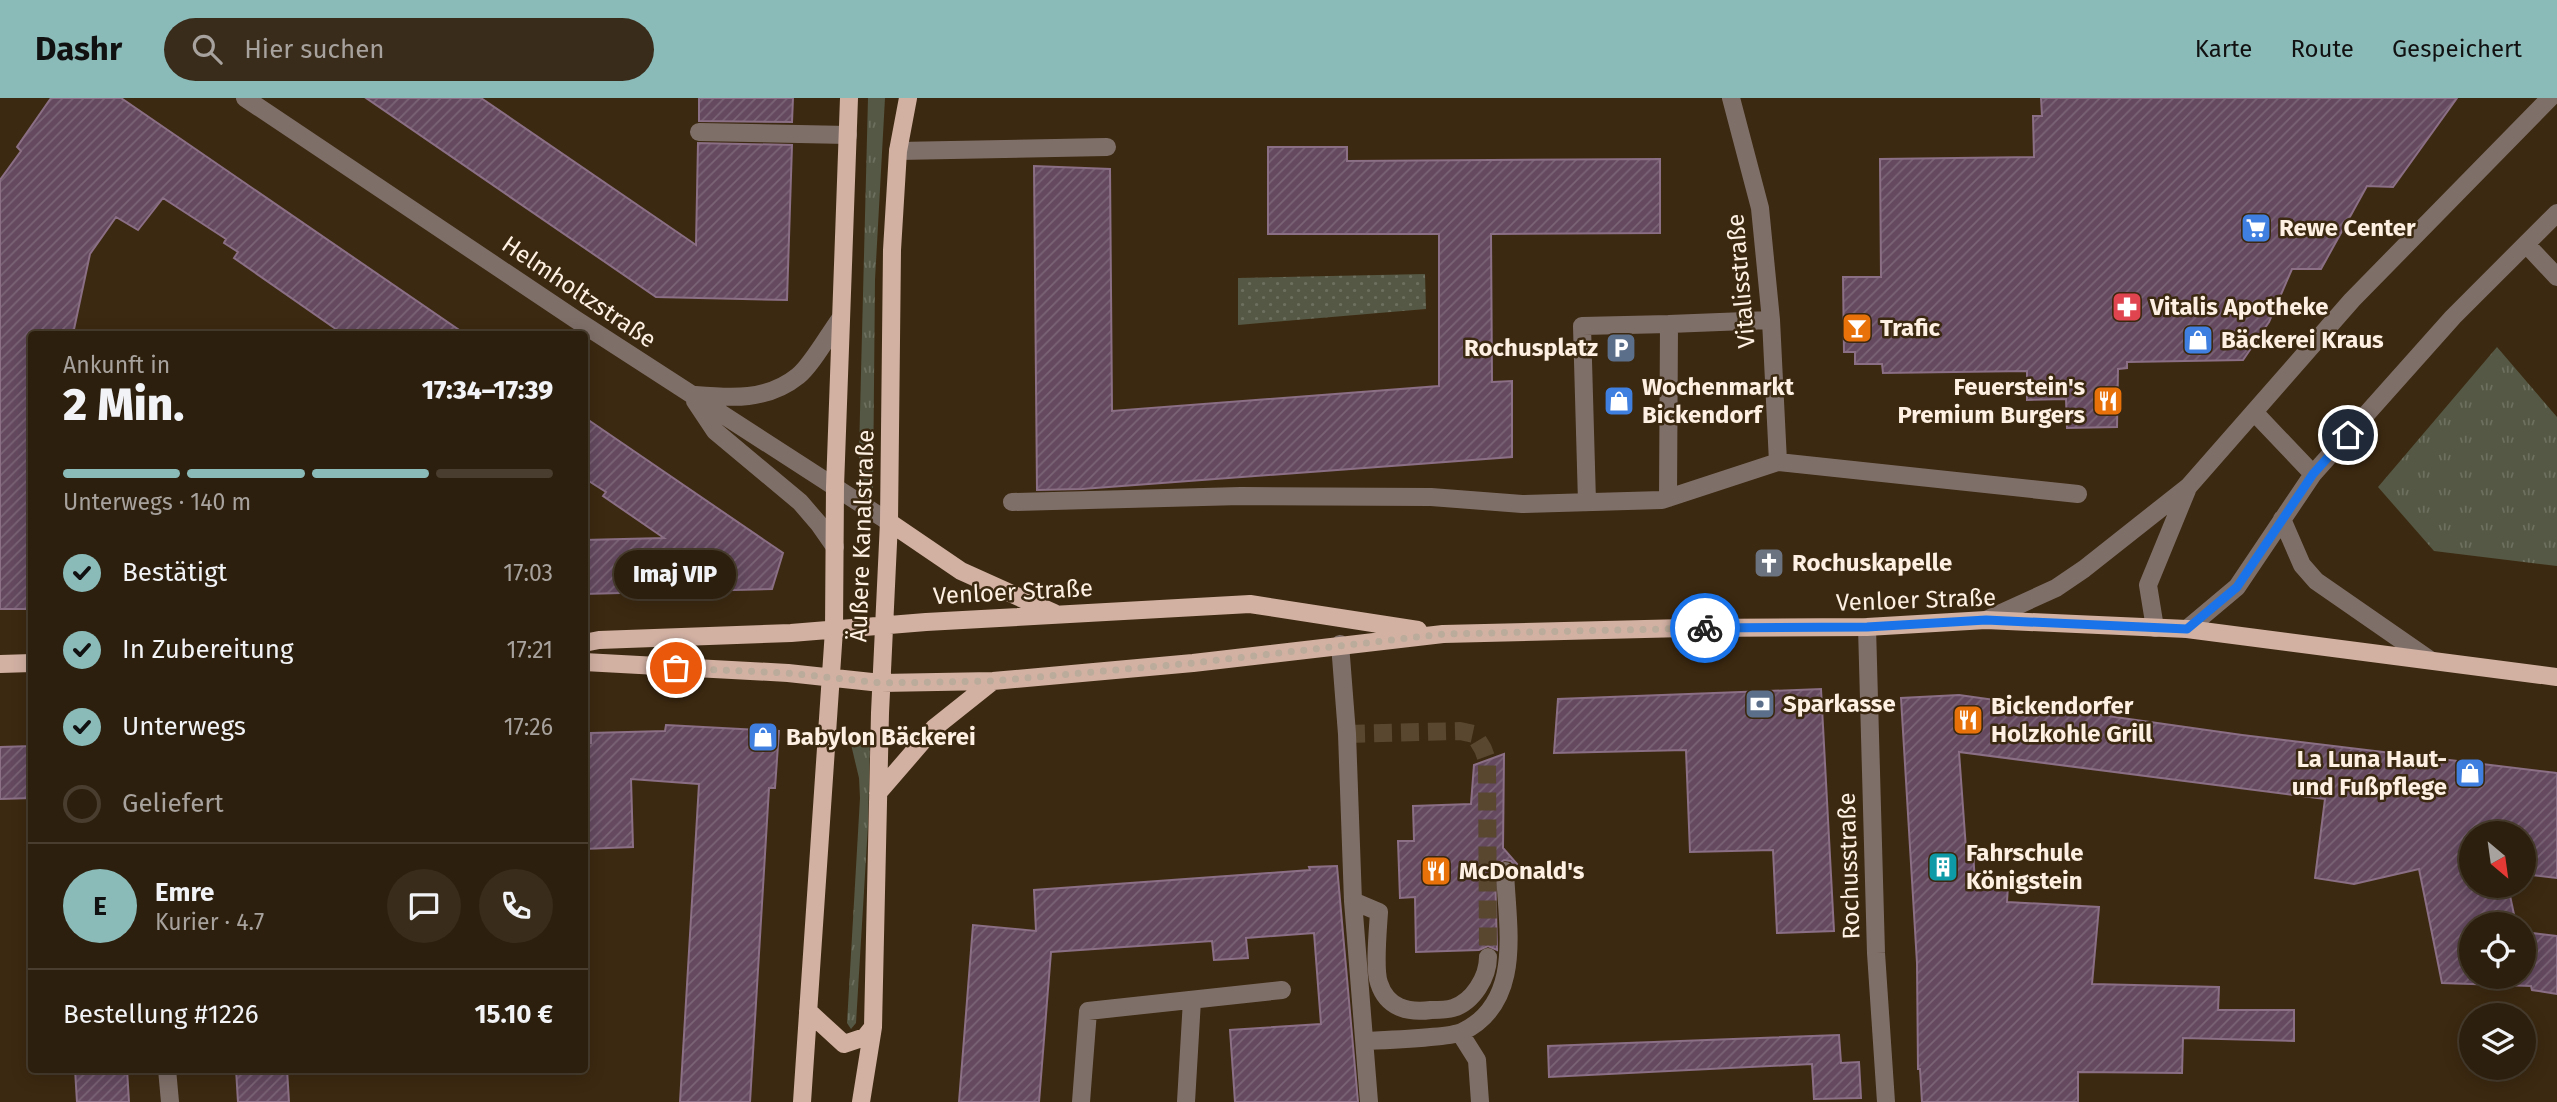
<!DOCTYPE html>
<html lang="de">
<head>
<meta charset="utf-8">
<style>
  :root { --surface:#2d1f0d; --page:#392c1b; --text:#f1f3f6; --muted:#a7a29d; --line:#483d2e; --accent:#8bbbb9 }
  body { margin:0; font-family:"Fira Sans",sans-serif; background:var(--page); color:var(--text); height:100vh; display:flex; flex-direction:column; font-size:26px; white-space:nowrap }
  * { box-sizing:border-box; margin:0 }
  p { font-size:23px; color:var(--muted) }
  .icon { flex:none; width:38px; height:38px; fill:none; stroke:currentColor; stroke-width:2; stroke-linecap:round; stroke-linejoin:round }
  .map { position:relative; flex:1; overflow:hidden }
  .details { position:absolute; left:28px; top:233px; width:560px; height:742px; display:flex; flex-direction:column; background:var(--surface); border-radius:7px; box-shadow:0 4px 18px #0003,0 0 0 2px var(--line) }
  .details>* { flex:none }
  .needle { width:46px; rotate:151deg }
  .buttons { position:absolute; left:2459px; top:723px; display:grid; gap:14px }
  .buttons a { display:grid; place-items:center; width:77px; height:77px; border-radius:50%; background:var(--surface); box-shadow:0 4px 18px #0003,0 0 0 2px var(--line); font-size:35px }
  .pin { position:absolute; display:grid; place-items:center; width:60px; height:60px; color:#fff; margin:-30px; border:4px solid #fff; border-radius:50%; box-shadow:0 2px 7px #0007 }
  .courier { position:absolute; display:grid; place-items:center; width:70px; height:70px; margin:-35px; border:5px solid #1a73e8; border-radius:50%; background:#fff; color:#222; box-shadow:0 2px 9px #0007 }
  .bubble { position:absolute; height:49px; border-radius:24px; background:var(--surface); box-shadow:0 4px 18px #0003,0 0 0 2px var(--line); font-size:23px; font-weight:800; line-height:49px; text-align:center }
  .overview em { font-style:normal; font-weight:800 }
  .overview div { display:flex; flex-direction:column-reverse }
  .overview { display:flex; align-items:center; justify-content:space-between; height:119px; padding:0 35px }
  h1 { font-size:46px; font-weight:800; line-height:52px }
  .bar { display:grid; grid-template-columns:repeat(4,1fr); gap:10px 7px; align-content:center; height:84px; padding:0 35px }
  .bar i { height:9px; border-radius:5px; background:var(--line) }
  .bar .current { background:var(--accent) }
  .bar p { grid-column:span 4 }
  .line { display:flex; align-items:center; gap:18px; padding:0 35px; border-top:2px solid var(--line) }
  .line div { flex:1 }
  .round { display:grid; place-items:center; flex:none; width:74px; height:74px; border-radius:37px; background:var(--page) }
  ol { padding:0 35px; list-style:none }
  li { display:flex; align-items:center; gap:21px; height:77px }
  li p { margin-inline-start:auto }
  li .icon { padding:7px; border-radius:50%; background:var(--accent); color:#111; stroke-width:4 }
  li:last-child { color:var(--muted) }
  li i { width:38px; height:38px; border:4px solid var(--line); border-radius:50% }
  header { display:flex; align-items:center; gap:42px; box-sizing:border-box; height:98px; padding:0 35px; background:var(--accent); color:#111 }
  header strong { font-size:33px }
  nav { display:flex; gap:38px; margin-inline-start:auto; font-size:24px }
  .search { width:490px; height:63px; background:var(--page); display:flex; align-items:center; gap:18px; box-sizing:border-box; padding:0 24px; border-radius:38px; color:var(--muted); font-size:26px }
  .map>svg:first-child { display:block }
  .grass { fill:url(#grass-tufts) }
  .park { fill:url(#park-dots) }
  .building { fill:url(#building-hatch); stroke:#8a6f85; stroke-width:2 }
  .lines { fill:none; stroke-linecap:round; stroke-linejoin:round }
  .minor-tunnel { stroke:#594730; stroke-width:18; stroke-dasharray:18 9; stroke-linecap:butt }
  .minor { stroke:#7f6f69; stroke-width:18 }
  .major { stroke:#d2b1a3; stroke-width:18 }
  .done { stroke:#baab9a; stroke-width:7; stroke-dasharray:0 12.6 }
  .route { stroke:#1a73e8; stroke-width:9 }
  .labels { text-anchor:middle; stroke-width:5; stroke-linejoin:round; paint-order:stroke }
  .poi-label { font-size:24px; font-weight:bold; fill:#fef1e3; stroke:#3c2911; text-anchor:start }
  .street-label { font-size:24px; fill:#fef1e3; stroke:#3c2911 }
</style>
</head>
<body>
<header>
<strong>Dashr</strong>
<div class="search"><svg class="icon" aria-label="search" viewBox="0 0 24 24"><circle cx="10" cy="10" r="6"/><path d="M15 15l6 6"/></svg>Hier suchen</div>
<nav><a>Karte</a><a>Route</a><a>Gespeichert</a></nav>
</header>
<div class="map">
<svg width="2557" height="1004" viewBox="0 0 2557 1004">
  <defs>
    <pattern id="grass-tufts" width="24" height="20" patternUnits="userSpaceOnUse" patternTransform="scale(1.75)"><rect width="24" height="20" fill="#545844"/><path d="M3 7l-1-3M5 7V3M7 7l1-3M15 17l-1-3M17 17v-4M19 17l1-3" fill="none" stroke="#6e705f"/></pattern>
    <pattern id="park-dots" width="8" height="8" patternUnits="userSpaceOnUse" patternTransform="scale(1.75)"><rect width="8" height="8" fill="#545844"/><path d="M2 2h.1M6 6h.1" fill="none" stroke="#6e705f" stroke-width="1.8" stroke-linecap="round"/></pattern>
    <pattern id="building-hatch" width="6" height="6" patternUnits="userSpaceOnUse" patternTransform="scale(1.75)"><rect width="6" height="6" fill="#64495f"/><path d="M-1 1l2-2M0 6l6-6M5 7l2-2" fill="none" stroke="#7b6476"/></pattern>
  </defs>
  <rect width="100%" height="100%" fill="#3c2911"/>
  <path class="grass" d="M868 0H885L875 182 873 390 866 395 859 391V354Z
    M2497 249 2557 319V468L2434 453 2378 389Z
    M849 638H870L868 727 856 925 851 931 847 925 860 700 859 680Z"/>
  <path class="park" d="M1425 176 1426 211 1238 227V180Z"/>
  <path class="building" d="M51 0H121L465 236H343L234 160 238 154 224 145 226 141 163 100 138 132 116 119 90 156 73 236H32V511H0V82L21 53 17 49Z
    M366 0H481L696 147 698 45 792 47 787 202 656 199Z
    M699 0H793L792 24 699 23Z
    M2041 0H2457L2393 89 2367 88 2321 171H2292L2269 224 2243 262 2127 264V270L2118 271 2117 329 2067 330 2066 301 2027 302V273L1883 275 1882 266H1855V254H1844L1843 179H1881L1880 61 2034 59 2033 18H2042Z
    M1268 49H1347V63L1660 61V135L1491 136 1492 284 1512 283V359L1082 391 1037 392 1034 68 1110 71 1112 313 1439 288V136H1268Z
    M584 319 783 455 772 491 584 496V442L664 440 603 398 606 394 584 380Z
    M1821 591 1834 833 1777 835 1773 752 1690 754 1686 652 1554 655 1558 601Z
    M1959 597 2242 637 2557 675V780L2524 776V735H2471V788H2508L2516 826H2471V878H2524V834L2557 838V896L2532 892 2531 888 2442 885 2419 771 2354 786 2315 780 2325 701 1959 654 1966 751H1973L1975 787 2008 788 2007 804 2099 809 2092 886 2219 889 2218 912H2294V943L2183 940 2182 975 2078 974V1004H1922L1920 971H1918L1917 865 1901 600Z
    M666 627 779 633 775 690H769L750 1004H680L699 686 631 681 633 749 584 751V645H591V635L665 633Z
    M32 648V700L0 701V649Z
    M1504 656 1503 750 1517 766 1515 768 1511 763 1504 762 1495 769 1497 852 1488 848 1479 852 1416 854 1415 799 1400 800 1398 743H1414L1413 708 1471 706 1474 667Z
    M1337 768 1358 1004H1235L1230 932 1321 926 1314 835 1246 840 1248 860 1214 862 1212 843 1051 854 1039 1004H959L973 827 1036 833 1034 792 1310 772 1309 769Z
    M1839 937 1841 965 1859 964 1861 1000 1814 1001 1812 966 1549 979 1548 948Z
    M75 971H127L129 1004H77Z
    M236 971H287L289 1004H238Z"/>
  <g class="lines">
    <path class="minor-tunnel" d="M1347 636 1460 633 1474 636 1483 651 1487 662 1488 859"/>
    <path class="minor" d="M245 0 575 221 889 424
      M1731 0 1760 110 1771 222 1778 364
      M699 34 848 37
      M898 53 1107 49
      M2526 146 2557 179
      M695 297C731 300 767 303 798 278 811 268 829 236 840 221
      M695 303 715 333 800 404 819 426 835 449
      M2255 315 2313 376
      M1668 400 1669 226 1771 222
      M1012 404 1241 398 1431 399 1522 406 1662 402 1778 364 2078 396
      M1587 404 1582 228 1669 226
      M2282 421 2302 467 2316 483 2430 562
      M1986 522 2056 490 2084 471 2189 388 2352 202 2550 0
      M1867 529 1876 855 1886 1004
      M2155 530 2148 487 2187 392
      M2187 531 2237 489 2313 376 2453 219 2557 115
      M1340 546 1347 636 1353 803 1369 1004
      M1353 803 1379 814C1378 831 1374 871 1379 885 1387 910 1408 915 1431 912 1438 912 1447 912 1453 910 1473 904 1488 879 1488 859
      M1460 935 1477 962 1480 1004
      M1365 943C1384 942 1449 940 1462 934 1524 904 1507 829 1505 773
      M167 971 170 1004
      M1081 1004 1088 913 1282 892
      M1186 1004 1192 902"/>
    <path class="major" d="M889 424 961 473 1054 515
      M584 545 599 542 791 535 926 524 1250 506 1418 532
      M584 564 788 575 881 585 993 583 1193 565 1443 536 1685 530 1867 529 1986 522 2187 531 2557 579
      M0 566 32 565
      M878 695 934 630 993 583
      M808 913 844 946 865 939 873 929
      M802 1004 834 532 835 389 849 0
      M861 1004 873 929 880 615 889 424 892 152 898 53 908 0"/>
  </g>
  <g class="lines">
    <path class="done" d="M676 570 788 575 881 585 993 583 1193 565 1443 536 1705 530"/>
    <path class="route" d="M1705 530 1867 529 1986 522 2187 531 2237 489 2313 376 2348 337"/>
  </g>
  <defs>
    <g id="supermarket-square" transform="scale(1.575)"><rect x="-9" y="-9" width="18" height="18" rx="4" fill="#3f7fe0" stroke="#3c2911"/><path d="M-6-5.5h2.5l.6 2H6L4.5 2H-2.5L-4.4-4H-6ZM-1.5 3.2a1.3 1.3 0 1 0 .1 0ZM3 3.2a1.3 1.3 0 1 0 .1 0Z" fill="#fff"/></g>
    <g id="pharmacy-square" transform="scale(1.575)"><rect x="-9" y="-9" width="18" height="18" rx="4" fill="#e0444e" stroke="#3c2911"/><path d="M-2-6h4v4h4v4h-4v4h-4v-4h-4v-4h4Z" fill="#fff"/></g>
    <g id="bar-square" transform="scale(1.575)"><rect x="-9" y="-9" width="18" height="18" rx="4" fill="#e8710a" stroke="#3c2911"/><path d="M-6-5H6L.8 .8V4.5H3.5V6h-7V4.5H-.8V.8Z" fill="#fff"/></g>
    <g id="shop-square" transform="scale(1.575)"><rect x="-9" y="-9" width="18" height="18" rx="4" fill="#3f7fe0" stroke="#3c2911"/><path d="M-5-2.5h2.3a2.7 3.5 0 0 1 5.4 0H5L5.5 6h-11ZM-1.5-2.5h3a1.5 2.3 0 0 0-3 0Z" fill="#fff"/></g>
    <g id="parking-square" transform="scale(1.575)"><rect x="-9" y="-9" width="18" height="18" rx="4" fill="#5c6f8a" stroke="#3c2911"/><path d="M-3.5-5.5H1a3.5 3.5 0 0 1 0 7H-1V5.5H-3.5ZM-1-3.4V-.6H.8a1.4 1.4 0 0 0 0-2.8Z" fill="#fff"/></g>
    <g id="restaurant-square" transform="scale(1.575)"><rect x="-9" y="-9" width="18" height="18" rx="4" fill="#e8710a" stroke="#3c2911"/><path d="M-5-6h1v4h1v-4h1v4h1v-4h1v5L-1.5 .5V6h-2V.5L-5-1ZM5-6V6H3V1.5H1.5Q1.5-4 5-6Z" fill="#fff"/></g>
    <g id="church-square" transform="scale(1.575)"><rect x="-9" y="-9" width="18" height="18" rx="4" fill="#6b7280" stroke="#3c2911"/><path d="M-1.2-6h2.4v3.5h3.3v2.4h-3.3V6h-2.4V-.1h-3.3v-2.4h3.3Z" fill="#fff"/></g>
    <g id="bank-square" transform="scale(1.575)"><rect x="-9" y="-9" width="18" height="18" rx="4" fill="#5c6f8a" stroke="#3c2911"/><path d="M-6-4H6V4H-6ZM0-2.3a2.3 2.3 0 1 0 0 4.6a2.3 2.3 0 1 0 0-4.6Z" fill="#fff"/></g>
    <g id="building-square" transform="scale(1.575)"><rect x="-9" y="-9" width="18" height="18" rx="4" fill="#0f9aa8" stroke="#3c2911"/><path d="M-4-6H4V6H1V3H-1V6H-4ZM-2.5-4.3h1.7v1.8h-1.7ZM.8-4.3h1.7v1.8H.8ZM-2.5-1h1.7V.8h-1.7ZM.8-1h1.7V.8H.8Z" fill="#fff"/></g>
  </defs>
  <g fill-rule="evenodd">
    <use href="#supermarket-square" x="2256" y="130"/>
    <use href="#pharmacy-square" x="2127" y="209"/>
    <use href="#bar-square" x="1857" y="230"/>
    <use href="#shop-square" x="2198" y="242"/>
    <use href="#parking-square" x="1621" y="250"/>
    <use href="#shop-square" x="1619" y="303"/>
    <use href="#restaurant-square" x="2108" y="303"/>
    <use href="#church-square" x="1769" y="465"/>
    <use href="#bank-square" x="1760" y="606"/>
    <use href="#restaurant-square" x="1968" y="622"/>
    <use href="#shop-square" x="763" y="639"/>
    <use href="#shop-square" x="2470" y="675"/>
    <use href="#building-square" x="1943" y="769"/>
    <use href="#restaurant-square" x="1436" y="773"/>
  </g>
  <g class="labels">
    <g class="poi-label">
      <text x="2279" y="138">Rewe Center</text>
      <text x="2150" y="217">Vitalis Apotheke</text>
      <text x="1880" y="238">Trafic</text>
      <text x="2221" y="250">Bäckerei Kraus</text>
      <text x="1598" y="258" text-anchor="end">Rochusplatz</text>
      <text x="1642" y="297">Wochenmarkt<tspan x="1642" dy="28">Bickendorf</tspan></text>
      <text x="2085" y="297" text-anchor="end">Feuerstein's<tspan x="2085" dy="28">Premium Burgers</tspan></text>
      <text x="1792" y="473">Rochuskapelle</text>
      <text x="1783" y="614">Sparkasse</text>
      <text x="1991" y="616">Bickendorfer<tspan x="1991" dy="28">Holzkohle Grill</tspan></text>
      <text x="786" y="647">Babylon Bäckerei</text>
      <text x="2447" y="669" text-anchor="end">La Luna Haut-<tspan x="2447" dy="28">und Fußpflege</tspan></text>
      <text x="1966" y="763">Fahrschule<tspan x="1966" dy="28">Königstein</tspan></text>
      <text x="1459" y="781">McDonald's</text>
    </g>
    <g class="street-label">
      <text transform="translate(1741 183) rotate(-95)" y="8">Vitalisstraße</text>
      <text transform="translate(579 194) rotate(34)" y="8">Helmholtzstraße</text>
      <text transform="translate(862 438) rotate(-88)" y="8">Äußere Kanalstraße</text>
      <text transform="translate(1013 494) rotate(-3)" y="8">Venloer Straße</text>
      <text transform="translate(1916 502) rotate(-2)" y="8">Venloer Straße</text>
      <text transform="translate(1849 768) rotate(-92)" y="8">Rochusstraße</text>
    </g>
  </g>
</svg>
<div class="buttons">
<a><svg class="needle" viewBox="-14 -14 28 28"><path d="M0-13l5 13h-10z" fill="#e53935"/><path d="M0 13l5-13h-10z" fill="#a7a29d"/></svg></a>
<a><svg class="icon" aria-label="locate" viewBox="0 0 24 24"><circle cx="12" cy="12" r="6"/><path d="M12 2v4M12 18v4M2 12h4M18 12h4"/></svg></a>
<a><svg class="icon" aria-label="layers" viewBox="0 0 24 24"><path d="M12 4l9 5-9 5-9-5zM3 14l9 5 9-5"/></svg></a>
</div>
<div class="pin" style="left:676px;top:570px;background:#ea580c"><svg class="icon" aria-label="bag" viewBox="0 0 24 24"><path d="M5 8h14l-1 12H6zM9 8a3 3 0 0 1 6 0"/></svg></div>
<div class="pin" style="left:2348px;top:337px;background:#1f2937"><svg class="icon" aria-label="home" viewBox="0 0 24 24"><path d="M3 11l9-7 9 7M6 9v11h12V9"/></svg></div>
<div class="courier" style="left:1705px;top:530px"><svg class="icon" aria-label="bike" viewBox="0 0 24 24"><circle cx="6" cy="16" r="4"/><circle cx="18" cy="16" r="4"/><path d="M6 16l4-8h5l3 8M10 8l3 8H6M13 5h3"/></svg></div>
<div class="bubble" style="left:614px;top:452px;width:122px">Imaj VIP</div>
<section class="details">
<div class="overview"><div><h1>2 Min.</h1><p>Ankunft in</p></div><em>17:34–17:39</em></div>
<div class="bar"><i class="current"></i><i class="current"></i><i class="current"></i><i></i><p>Unterwegs · 140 m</p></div>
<ol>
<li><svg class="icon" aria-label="check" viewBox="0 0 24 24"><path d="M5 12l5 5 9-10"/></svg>Bestätigt<p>17:03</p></li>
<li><svg class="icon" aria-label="check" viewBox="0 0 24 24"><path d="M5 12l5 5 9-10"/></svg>In Zubereitung<p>17:21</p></li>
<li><svg class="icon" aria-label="check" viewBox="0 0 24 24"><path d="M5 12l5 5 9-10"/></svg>Unterwegs<p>17:26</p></li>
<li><i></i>Geliefert</li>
</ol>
<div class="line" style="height:126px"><b class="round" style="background:var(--accent);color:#111">E</b><div><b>Emre</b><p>Kurier · 4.7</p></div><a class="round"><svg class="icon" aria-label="chat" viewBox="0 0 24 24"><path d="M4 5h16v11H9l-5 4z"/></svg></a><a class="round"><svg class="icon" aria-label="phone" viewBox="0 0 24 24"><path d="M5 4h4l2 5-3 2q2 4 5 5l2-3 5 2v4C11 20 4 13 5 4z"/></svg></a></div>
<div class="line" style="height:91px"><div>Bestellung #1226</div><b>15.10 €</b></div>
</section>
</div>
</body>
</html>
